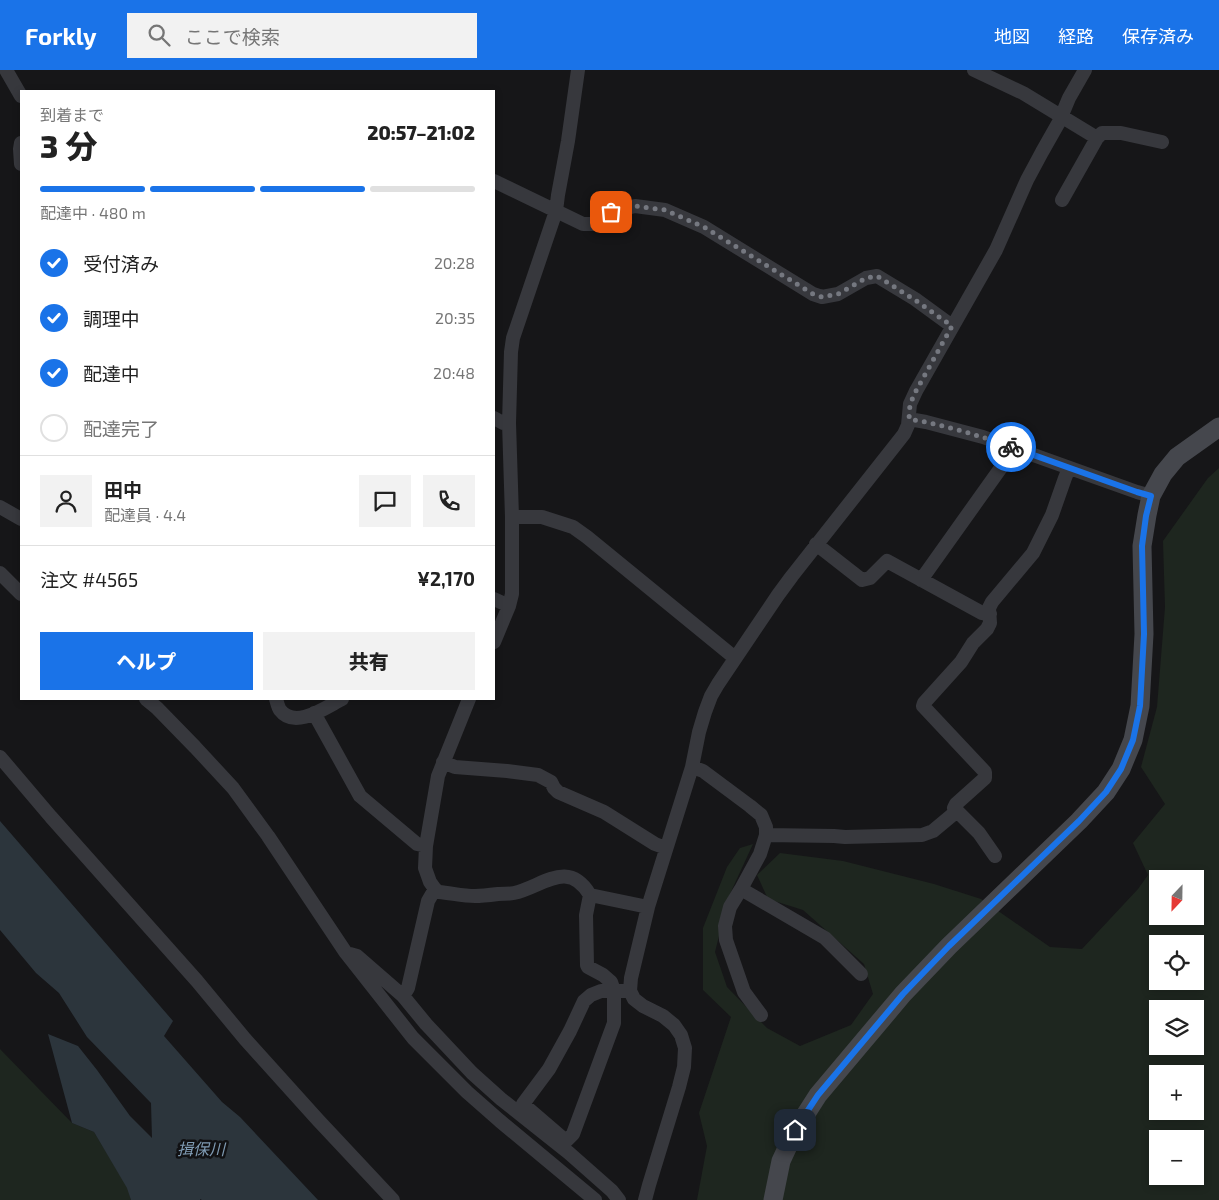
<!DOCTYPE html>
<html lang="ja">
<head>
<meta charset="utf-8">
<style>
  :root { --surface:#fff; --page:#f2f2f2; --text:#222; --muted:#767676; --line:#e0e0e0; --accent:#1a73e8 }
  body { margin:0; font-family:"Exo 2","Noto Sans JP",sans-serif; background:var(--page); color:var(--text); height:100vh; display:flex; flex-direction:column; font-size:19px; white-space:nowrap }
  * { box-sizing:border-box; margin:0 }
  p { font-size:16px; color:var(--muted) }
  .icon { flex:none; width:28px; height:28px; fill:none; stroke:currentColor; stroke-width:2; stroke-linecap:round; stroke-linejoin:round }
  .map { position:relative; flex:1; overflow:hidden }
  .panel { position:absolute; left:20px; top:20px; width:475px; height:610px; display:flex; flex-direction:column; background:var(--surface); border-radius:0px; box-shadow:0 2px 8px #0003 }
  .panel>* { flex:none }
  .needle { width:32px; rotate:202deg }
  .tools { position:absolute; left:1149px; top:800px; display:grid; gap:10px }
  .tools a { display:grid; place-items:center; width:55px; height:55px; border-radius:0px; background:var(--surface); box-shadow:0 2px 8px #0003; font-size:25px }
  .pin { position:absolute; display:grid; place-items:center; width:42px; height:42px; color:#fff; margin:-21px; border-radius:10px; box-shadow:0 2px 8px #0006 }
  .courier { position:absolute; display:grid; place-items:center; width:50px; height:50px; margin:-25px; border:4px solid #1a73e8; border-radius:50%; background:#fff; color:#222; box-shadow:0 1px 6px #0007 }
  .overview em { font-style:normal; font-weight:800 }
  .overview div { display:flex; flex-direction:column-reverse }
  .overview { display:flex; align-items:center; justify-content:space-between; height:85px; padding:0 20px }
  h1 { font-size:32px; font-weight:800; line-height:38px }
  .bar { display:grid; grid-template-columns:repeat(4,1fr); gap:8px 5px; align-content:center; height:60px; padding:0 20px }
  .bar i { height:6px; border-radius:4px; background:var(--line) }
  .bar .active { background:var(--accent) }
  .bar p { grid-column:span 4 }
  .line { display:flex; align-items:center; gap:12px; padding:0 20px; border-top:1px solid var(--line) }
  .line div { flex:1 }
  .round { display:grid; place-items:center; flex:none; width:52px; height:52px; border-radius:0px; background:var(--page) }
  ol { padding:0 20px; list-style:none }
  li { display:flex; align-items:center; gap:15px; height:55px }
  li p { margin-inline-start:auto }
  li .icon { padding:5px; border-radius:50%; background:var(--accent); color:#fff; stroke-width:4 }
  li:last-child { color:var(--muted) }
  li i { width:28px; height:28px; border:2px solid var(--line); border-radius:50% }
  .action { display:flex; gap:10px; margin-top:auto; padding:10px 20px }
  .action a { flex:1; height:58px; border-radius:0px; background:var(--accent); color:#fff; font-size:20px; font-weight:800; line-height:58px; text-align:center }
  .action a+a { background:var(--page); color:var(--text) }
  header { display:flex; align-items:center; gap:30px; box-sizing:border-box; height:70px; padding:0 25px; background:var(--accent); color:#fff }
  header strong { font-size:24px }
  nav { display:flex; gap:28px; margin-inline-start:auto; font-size:18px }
  .search { width:350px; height:45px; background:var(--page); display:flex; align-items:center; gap:12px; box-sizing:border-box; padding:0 18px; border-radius:0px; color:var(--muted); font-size:19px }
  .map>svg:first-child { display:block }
  .green { fill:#1e261f; fill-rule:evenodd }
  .water { fill:#2c353c }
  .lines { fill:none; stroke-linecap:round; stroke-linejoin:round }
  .street { stroke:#37383d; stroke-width:14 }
  .secondary { stroke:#45474d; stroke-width:19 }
  .done { stroke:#757880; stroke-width:5; stroke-dasharray:0 9 }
  .route { stroke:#1a73e8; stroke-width:6 }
  .labels { text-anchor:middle; stroke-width:5; stroke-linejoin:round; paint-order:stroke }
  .water-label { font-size:16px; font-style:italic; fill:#7f9bb3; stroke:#111113 }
</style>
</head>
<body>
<header>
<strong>Forkly</strong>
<div class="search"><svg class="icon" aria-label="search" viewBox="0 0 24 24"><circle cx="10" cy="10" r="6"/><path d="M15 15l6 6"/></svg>ここで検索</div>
<nav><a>地図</a><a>経路</a><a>保存済み</a></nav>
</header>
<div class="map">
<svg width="1219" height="1130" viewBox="0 0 1219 1130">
  <rect width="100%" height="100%" fill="#161618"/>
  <path class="green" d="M1219 398V1130H697L707 1076 699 1043 731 947 703 920V858L727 797 740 778 753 774 729 826 715 882 727 917 767 958 800 976 851 955 873 924 864 894 803 840 768 829 757 805 780 783 843 791 934 814 981 829 1050 877 1082 879 1138 819 1148 805 1133 773 1165 734 1141 697 1157 637 1165 537 1163 471 1208 408ZM1158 809H1195V846H1158ZM1158 874H1195V911H1158ZM1158 939H1195V976H1158ZM1158 1004H1195V1041H1158ZM1158 1069H1195V1106H1158Z
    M0 979 72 1053 94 1062 128 1118 131 1130H0Z"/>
  <path class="water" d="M0 751 173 951 164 966 222 1032 240 1047 318 1130H202L200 1129V1130H131L127 1118 94 1062 72 1053 48 964 78 976 97 1000 130 1046 152 1068 151 1033 87 967 59 923 36 903 0 860Z"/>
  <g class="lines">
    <path class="street" d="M6 0 21 26
      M974 0 1023 23 1097 68
      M21 73 20 79 21 94
      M494 111 583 154H596L611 142 635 136 665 140 704 157 813 224 822 227 838 224 866 208 877 206 915 229 952 256
      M1062 130 1097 68 1102 63H1121L1162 72
      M494 348 503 353H509
      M909 349 926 352 983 367 1137 422 1151 426
      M0 437 21 449
      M512 447H542L573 457 587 467 735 588
      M816 474 862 510 870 508 887 491 982 543 990 544
      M0 503 21 524
      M921 510 1010 385 1013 378
      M494 529 509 536
      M494 572 509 536 512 524V447L509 353 511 282 513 268 556 141 558 125 568 71 578 0
      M146 629 157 638 195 677 233 718 268 766 346 883 413 968 467 1022 500 1051 595 1130
      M276 629C277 632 278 637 280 640 295 660 326 637 342 629
      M469 629 438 706 426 776 425 798 430 812 435 819 439 822C451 823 463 826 475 826 482 826 490 825 498 824 503 824 509 824 514 823 542 817 568 788 590 825L648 837
      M314 643 360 726 417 774 426 776
      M0 687 51 747 197 911 245 969 318 1050 393 1130
      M443 692 455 697 507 701 538 705 551 712 554 718 558 722 604 742 655 774 666 778
      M692 697 703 701 750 736 761 745 766 757V765L760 784 741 819 825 868 861 904
      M957 741 954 738 956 734 985 708V702L923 636 924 633 961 592 973 573 987 559 990 553 989 538 992 532 1033 483 1052 445 1065 408 1069 398
      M766 765 834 766 845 767 922 765 933 761 957 741 979 763 995 786
      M741 819 730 837 725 856 726 870 744 922 761 945
      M590 825 586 845 587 895 588 897 603 905 611 912 614 921V953L573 1064 566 1071 523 1034 549 999 570 961 584 931 591 925 601 921H630
      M350 884 357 886 403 926 426 954 472 1003 501 1029 569 1083 612 1121 619 1130
      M403 926 408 918 428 831 435 819
      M645 1130 649 1115 679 1017 684 997 685 978 681 965 674 955 663 946 643 936 634 929 630 921 631 908 648 837 692 697 699 662 705 642 711 626 718 614 778 525 792 506 904 364 908 355 910 334 916 321 996 180 1027 110 1042 82 1059 52 1069 28 1085 0"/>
    <path class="secondary" d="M773 1130 781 1091 795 1061 818 1025 903 924 949 876 1079 751 1106 722 1121 699 1133 670 1140 636 1144 564 1142 476 1147 445 1151 426 1163 404 1177 387 1219 357"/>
  </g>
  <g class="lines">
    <path class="done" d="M611 142 635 136 665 140 704 157 813 224 822 227 838 224 866 208 877 206 915 230 952 256 916 321 910 334 909 349C944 355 978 365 1011 377"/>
    <path class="route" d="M795 1060 818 1025 903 924 949 876 1079 751 1106 722 1121 699 1133 670 1140 636 1144 564 1142 476 1146 446 1151 426 1137 422 1011 377"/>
  </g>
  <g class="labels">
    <g class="water-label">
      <text x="201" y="1085">揖保川</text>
    </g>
  </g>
</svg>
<div class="tools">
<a><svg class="needle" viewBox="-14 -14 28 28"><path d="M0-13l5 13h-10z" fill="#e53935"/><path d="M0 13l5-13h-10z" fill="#767676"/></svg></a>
<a><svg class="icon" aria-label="locate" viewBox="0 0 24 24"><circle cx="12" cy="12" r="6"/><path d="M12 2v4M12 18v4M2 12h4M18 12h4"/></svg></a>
<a><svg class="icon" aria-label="layers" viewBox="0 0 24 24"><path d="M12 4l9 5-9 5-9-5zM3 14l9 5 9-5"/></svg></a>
<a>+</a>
<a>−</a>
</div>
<div class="pin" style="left:611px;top:142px;background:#ea580c"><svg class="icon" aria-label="bag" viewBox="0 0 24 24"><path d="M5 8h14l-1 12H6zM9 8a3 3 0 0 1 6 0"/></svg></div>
<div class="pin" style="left:795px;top:1060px;background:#1f2937"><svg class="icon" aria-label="home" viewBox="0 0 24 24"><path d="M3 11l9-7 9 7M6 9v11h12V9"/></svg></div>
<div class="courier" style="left:1011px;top:377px"><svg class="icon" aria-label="bike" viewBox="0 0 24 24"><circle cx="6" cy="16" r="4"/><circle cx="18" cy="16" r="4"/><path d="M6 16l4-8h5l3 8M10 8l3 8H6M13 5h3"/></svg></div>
<section class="panel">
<div class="overview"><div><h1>3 分</h1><p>到着まで</p></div><em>20:57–21:02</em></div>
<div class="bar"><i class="active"></i><i class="active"></i><i class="active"></i><i></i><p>配達中 · 480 m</p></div>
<ol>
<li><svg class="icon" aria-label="check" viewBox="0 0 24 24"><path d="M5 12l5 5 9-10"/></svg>受付済み<p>20:28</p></li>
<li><svg class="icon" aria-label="check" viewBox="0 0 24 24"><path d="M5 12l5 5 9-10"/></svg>調理中<p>20:35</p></li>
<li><svg class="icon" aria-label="check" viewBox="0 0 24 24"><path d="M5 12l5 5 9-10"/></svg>配達中<p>20:48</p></li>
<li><i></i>配達完了</li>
</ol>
<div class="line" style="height:90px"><a class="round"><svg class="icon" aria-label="person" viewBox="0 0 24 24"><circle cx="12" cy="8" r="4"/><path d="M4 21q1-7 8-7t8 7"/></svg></a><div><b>田中</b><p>配達員 · 4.4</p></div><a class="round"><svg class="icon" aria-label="chat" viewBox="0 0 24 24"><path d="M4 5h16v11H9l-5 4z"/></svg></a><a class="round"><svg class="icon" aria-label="phone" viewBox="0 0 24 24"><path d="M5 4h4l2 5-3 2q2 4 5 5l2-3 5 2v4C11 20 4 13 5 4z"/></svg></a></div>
<div class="line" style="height:65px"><div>注文 #4565</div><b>¥2,170</b></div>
<div class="action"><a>ヘルプ</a><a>共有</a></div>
</section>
</div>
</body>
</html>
